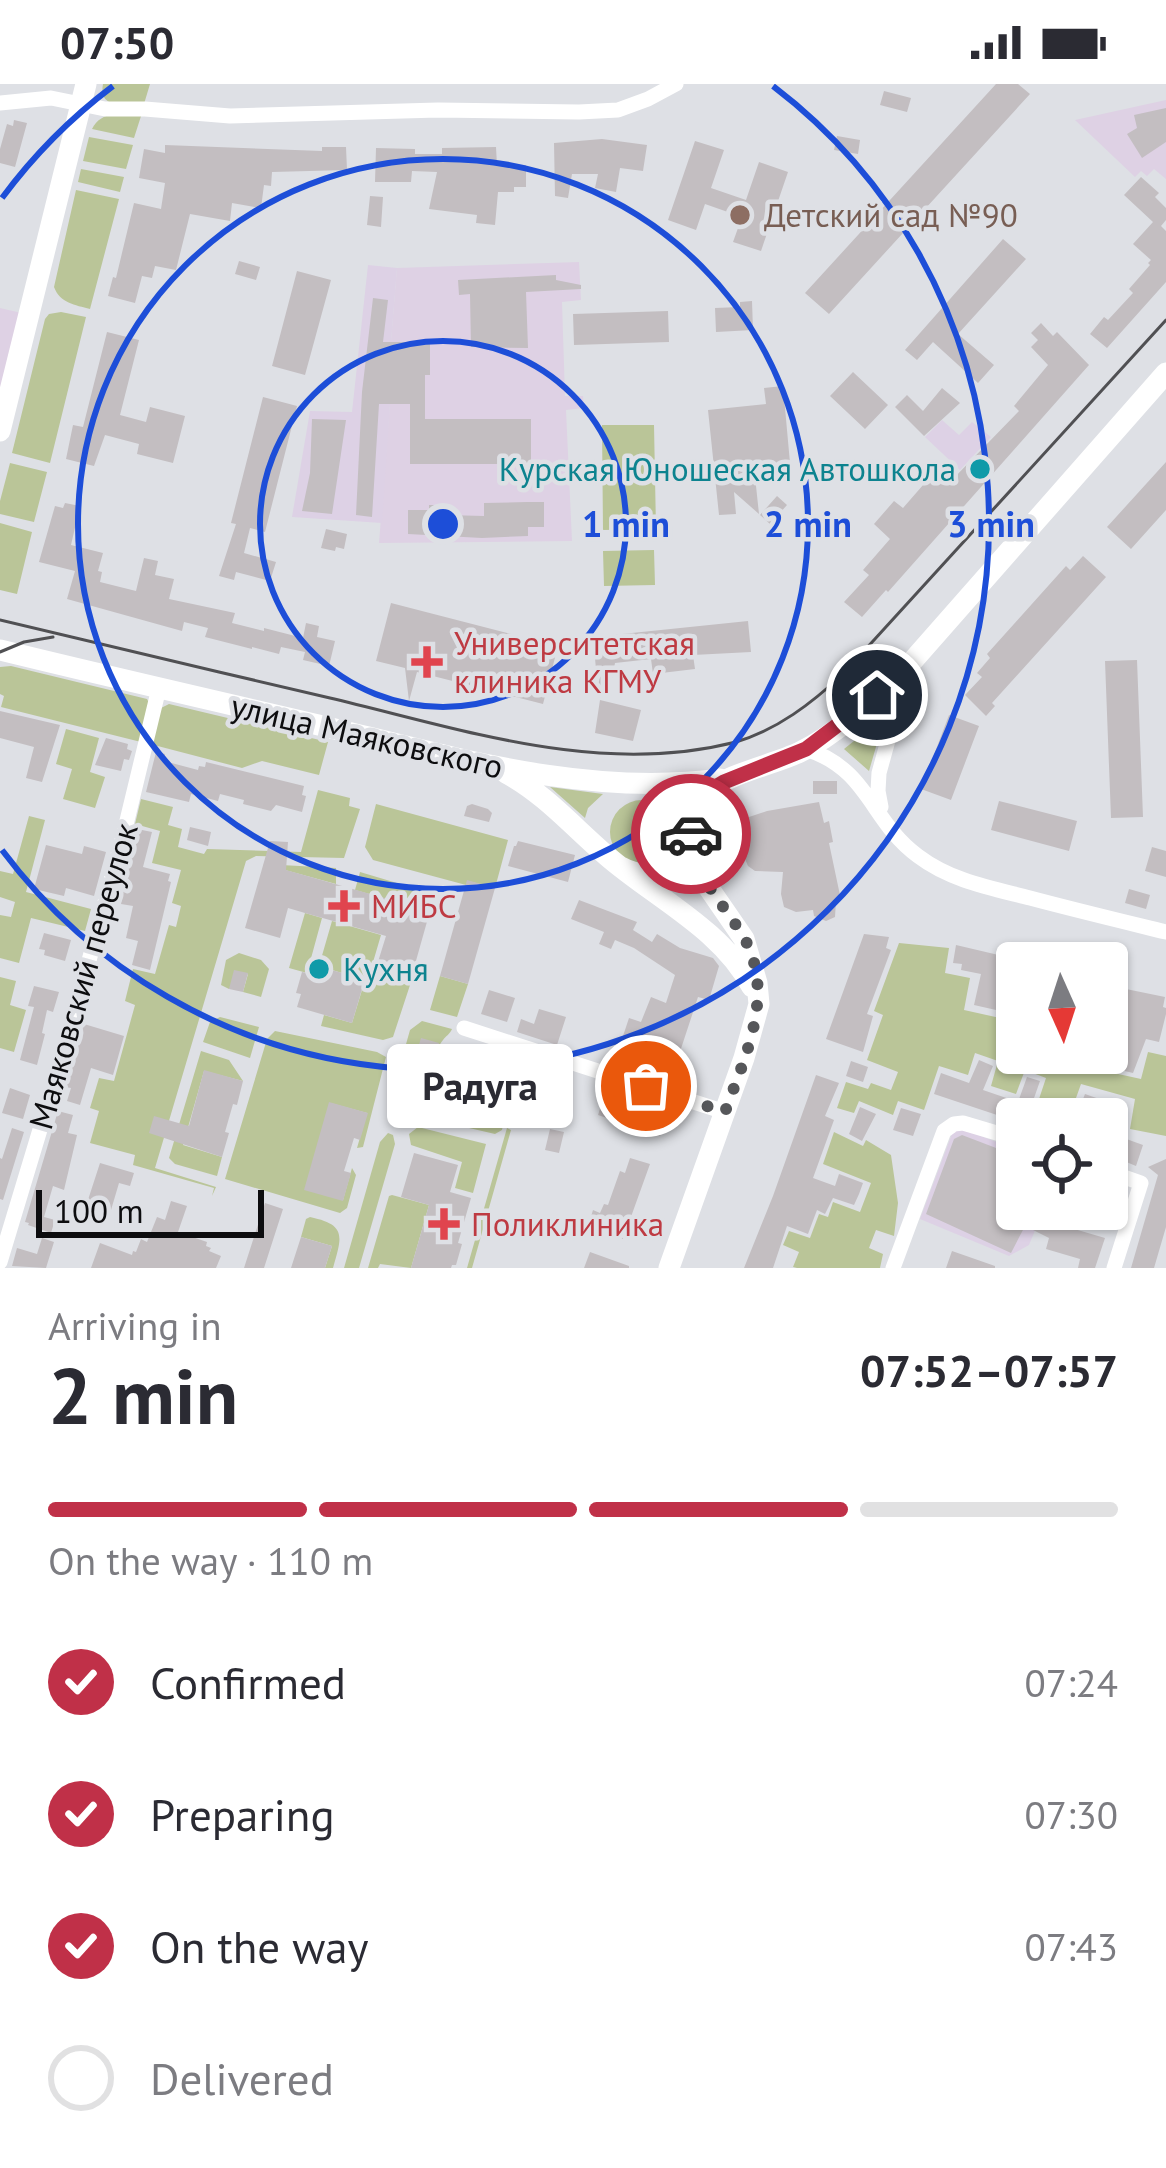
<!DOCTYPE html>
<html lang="en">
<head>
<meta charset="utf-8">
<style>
  :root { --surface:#fff; --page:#f7f7f7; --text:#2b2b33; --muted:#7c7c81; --line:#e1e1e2; --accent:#c03048 }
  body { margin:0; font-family:"PT Sans",sans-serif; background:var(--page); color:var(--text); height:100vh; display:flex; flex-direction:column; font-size:45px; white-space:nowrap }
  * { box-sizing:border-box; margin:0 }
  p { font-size:39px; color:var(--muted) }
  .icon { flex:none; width:66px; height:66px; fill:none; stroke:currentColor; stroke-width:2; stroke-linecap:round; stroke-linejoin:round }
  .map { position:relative; height:1184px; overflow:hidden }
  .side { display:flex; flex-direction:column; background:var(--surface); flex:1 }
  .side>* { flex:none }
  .needle { width:78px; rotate:177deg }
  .tools { position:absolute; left:996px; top:858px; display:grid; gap:24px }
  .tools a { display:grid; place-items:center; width:132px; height:132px; border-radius:12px; background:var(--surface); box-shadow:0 3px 9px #0004; font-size:60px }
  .scale { position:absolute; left:36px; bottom:30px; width:228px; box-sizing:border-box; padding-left:12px; border:6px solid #0d0d0f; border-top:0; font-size:33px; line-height:42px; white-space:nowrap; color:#0d0d0f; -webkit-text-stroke:9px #dee0e5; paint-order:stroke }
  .pin { position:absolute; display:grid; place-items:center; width:102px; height:102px; color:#fff; margin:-51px; border:6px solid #fff; border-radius:50%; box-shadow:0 3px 12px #0007 }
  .courier { position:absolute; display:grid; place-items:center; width:120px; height:120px; margin:-60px; border:9px solid #c03048; border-radius:50%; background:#fff; color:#222; box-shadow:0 3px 15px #0007 }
  .bubble { position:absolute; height:84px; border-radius:12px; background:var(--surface); box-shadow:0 3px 9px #0004; font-size:39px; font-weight:700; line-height:84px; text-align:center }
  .headline em { font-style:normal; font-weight:700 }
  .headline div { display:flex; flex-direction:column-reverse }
  .headline { display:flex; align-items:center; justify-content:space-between; height:204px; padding:0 48px }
  h1 { font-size:78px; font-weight:700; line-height:90px }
  .bar { display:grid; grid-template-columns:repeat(4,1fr); gap:18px 12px; align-content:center; height:144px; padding:0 48px }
  .bar i { height:15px; border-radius:9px; background:var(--line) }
  .bar .selected { background:var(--accent) }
  .bar p { grid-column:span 4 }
  ol { padding:0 48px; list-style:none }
  li { display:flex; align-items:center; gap:36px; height:132px }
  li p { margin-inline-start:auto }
  li .icon { padding:12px; border-radius:50%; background:var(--accent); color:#fff; stroke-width:4 }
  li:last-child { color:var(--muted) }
  li i { width:66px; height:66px; border:6px solid var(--line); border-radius:50% }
  .status { display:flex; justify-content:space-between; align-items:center; height:84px; padding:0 60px; background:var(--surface); direction:ltr }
  .status svg { height:33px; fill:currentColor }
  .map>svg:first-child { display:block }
  .commercial { fill:#ded1e4 }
  .industrial { fill:#ddd1e5 }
  .green { fill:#bac598 }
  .building { fill:#c3bec1 }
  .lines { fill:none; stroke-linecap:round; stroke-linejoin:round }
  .minor { stroke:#fff; stroke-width:15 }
  .major { stroke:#fff; stroke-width:21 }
  .tram { stroke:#505053; stroke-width:3 }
  .done { stroke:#56575a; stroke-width:12; stroke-dasharray:0 21.6 }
  .route { stroke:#c03048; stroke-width:15 }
  .ring { fill:none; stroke:#1d4ed8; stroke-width:6 }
  .education-dot { fill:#8d6e63; stroke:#dee0e5; stroke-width:4.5 }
  .culture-dot { fill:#0f9aa8; stroke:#dee0e5; stroke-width:4.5 }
  .health-dot { fill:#e0444e; stroke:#dee0e5; stroke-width:4.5 }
  .labels { text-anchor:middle; stroke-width:9; stroke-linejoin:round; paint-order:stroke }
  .education-label { font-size:33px; fill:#785e54; stroke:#dee0e5; text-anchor:start }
  .culture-label { font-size:33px; fill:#0d838f; stroke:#dee0e5; text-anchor:end }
  .health-label { font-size:33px; fill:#be3a42; stroke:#dee0e5; text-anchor:start }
  .street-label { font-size:33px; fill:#0d0d0f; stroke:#dee0e5 }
  .centre { fill:#1d4ed8; stroke:#dee0e5; stroke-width:6 }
  .ring-label { font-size:36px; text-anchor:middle; font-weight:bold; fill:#1d4ed8; stroke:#dee0e5; stroke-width:9; stroke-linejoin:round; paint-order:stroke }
</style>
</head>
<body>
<div class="status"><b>07:50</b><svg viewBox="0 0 49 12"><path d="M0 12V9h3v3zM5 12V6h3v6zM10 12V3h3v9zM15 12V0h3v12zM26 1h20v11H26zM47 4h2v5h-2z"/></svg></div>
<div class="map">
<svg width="1166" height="1184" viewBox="0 0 1166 1184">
  <rect width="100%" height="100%" fill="#dee0e5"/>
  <path class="commercial" d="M1166 16V95L1154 85 1147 92 1141 87 1135 93 1075 36Z
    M579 178 581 216 562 218 565 312H583L584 324 566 326 572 457 379 459 390 319 383 258 391 257 397 184Z
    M0 224 30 231 0 354Z"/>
  <path class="industrial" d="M368 181 397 184 391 258H383L390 320 382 439 292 433 310 327 352 328Z
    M942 336 959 351 972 338 991 353 960 386 925 353Z
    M955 1042 1017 1066V1125H1044L1029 1161 1009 1172 920 1135Z"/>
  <path class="green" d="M103 0H150L144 20C126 20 98 26 103 0Z
    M142 29 134 54 92 45C101 26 123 30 142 29Z
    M89 53 133 61 126 85 83 77Z
    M81 85 124 93 120 108 78 98Z
    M76 106 119 115 90 225C75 221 60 219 54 203Z
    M61 228 86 233 50 379 12 369 45 235 49 230Z
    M602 341H654L656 445 603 446Z
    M10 379 47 388 34 438 0 430V417Z
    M0 439 32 448 17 510 0 506Z
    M654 466 655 501 604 502 603 467Z
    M11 582 147 615 149 619 141 658 1 623 4 612 0 610V583Z
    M169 620 328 658 319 691 262 677 242 684 150 660 159 625Z
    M885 632 869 687 844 665Z
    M66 645 99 654 90 688 105 693 95 724 63 715 72 685 56 680Z
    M550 703 603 710 588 724 585 734Z
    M318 706 350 714 349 722 360 725 344 774 256 772 246 777 155 1084 216 1103 212 1112 214 1104 133 1081 135 1071 90 1059 99 1027 90 1024 99 994 114 997 135 921 125 917 133 885 155 890 169 841 176 843 181 822 172 819 181 786 152 779 160 747 135 740 141 715 173 723 168 741 182 745 178 763 204 770 207 765 301 768Z
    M610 748a32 32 0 1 1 64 0a32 32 0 1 1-64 0Z
    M376 720 508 756 495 804 468 797 466 801 373 776 365 763Z
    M29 732 45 736 26 808 91 825 85 847 31 834 19 879 0 874V831L11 833 15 818 0 813V787L13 790Z
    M263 780 336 784V800Z
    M360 788 417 805 429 817 430 827 355 806Z
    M305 829 322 834 307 889 289 884Z
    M332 837 381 851 371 885 411 898 393 953 383 956 321 942 324 931 352 939 365 896 319 882Z
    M899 859 949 864 945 889 970 894 964 926 1000 934 1004 921 1017 925V969H1104L1100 986 1141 995 1148 968 1166 972V1052L1130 1045 1135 1015 1081 1000 1071 1028 1038 1018 1046 994 1025 986 1016 1010 991 1002 998 977 975 969 968 991 939 982 924 1026 898 1017 893 1031 859 1017 854 1029 837 1024 846 998 868 1005 871 999 891 1006 898 988 867 976 883 931 874 927Z
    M239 869 261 876 269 885 261 913 243 908 248 890 229 905 221 901 226 876Z
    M440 892 468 900 457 933 430 926Z
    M0 893 16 897 10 921 26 926 14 968 0 964Z
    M220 933 259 943 250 974 203 958 210 938Z
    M422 937 452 945C450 950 446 952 443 956 434 966 438 981 427 990L423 1011 505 1031 502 1046 495 1050 400 1028 393 1020 392 1010 410 946Z
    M275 947 377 968 386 973 363 1063 357 1064 367 1029 330 1019 343 1116 352 1084 356 1091 347 1124 340 1129 225 1095 267 955Z
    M201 967 229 976 243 997 204 987 183 1061 222 1073 217 1092 175 1080 169 1074Z
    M418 1043 486 1060 473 1109 455 1104 462 1078 411 1061 409 1050Z
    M507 1044 511 1046 472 1184H467Z
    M834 1048 863 1062 866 1056 891 1071 898 1119 894 1152 876 1146 869 1164 883 1170 880 1184H797L793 1183 799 1168 783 1161 789 1147 810 1154 819 1130 828 1133 833 1118 860 1128 871 1099 823 1080Z
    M388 1049 393 1051 395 1060 359 1184H344L380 1058Z
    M392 1111 429 1121 411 1184 380 1180 378 1184H368L389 1112Z
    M310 1133C347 1141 342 1152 333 1184H325L332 1162 301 1153 306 1135Z"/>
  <path class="building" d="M996 0H1018L1030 10 829 230 805 209Z
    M884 7 911 14 907 28 880 21Z
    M1166 24V58L1142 74 1127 50 1137 44 1134 31Z
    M14 36 27 39 15 83 0 79V65L7 40 13 42Z
    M837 52 860 56 858 70 834 66Z
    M602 55 647 61 643 87 620 84 616 108 595 104 598 90H572L568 114 555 112 554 59Z
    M695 57 724 66 711 104 746 116 759 78 788 88 761 167 733 158 742 133 705 120 696 146 668 136Z
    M165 61 322 67V63H346L347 86 272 88 271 102 264 101 261 124 232 119 230 137 190 130 176 186 155 182 152 194 142 192 135 219 108 212 113 193 116 194 134 119 161 125 165 99 139 94 144 65 165 69Z
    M496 63 497 81H526V103H514V108H498L495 141 476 139 477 131 429 125 437 88 412 87 411 98H375L376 64 415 65V70H442V64Z
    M1141 93 1159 109 1155 113 1166 124V136L1161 142 1166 147V198L1107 264 1090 250 1104 233 1108 236 1133 209 1129 205 1150 181 1148 179 1151 176 1133 160 1153 138 1124 111Z
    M370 112 383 113 381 143 367 141Z
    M1003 155 1026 175 958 250 994 281 978 299 933 258 917 276 905 266Z
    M239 177 260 183 256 196 235 190Z
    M297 187 331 196 305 291 272 282Z
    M556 191V196L581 201V205L526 208 528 264 471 263 470 210 459 211 458 196Z
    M373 214 388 216 383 258H430V291H425V335H531V380H410V320H379L372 433 356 431 362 308Z
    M752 217 753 246 716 248 715 224 740 223V218Z
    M668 227 669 258 574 261 573 230Z
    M1041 239 1053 252 1057 248 1089 281 888 508 886 506 862 533 844 518 869 491 863 486 890 455 874 440 894 417 903 424 937 385 951 397 1019 327 1014 322 1048 281 1031 263 1038 256 1031 249Z
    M107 248 139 256 120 331 146 338 150 323 185 332 173 379 137 370 139 360 105 351 94 382 66 375 73 341 83 343Z
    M853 288 888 321 865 345 830 312Z
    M783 302 790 379 754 383 759 430 734 408 736 430 719 431 708 326 766 320 764 304Z
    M942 304 960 319 924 352 895 323 907 311 923 327Z
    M263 313 297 322 265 448 250 444 244 469 276 478 270 497 236 488 234 496 219 492 236 440 231 439Z
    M312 335 346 336 332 430 302 427 310 389Z
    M1166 378V426L1131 465 1107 443Z
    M777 412 787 421 770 440 760 431Z
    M527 418H544V443H528V452L482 454 408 450V426H429V421H446V431L484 432V419Z
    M65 419 80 422 71 461 103 469 98 487 102 488 100 498 136 507 144 474 158 477 155 491 174 495 169 515 235 529 232 539 264 547V544L303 554 306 539 319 542 317 553 335 557 329 582 303 576 305 568 281 563 279 570 252 563V565L205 553 208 544 184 538 182 547 67 515 75 487 39 478 55 422 63 424Z
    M326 445 347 450 344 465 336 463 335 467 321 464Z
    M1083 472 1106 493 992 619 995 622 986 632 965 611 982 593 977 589 990 574 987 570 1066 482 1070 486Z
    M391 519 558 562 543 620 417 588 409 617 405 584 376 577Z
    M748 537 751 568 693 571 695 585 653 590 651 575 615 579 609 609 597 606 602 584 596 585 593 553Z
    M1137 576 1143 733 1111 734 1105 577Z
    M600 616 641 626 633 657 595 649Z
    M0 627 60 641 42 698 26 694 34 663 0 654Z
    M949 631 979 642 951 716 921 705Z
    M106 654 128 660 127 665 132 667 129 676 124 675 121 687 95 681Z
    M156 668 165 670 164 677 198 686 199 682 205 683 206 678 304 702 302 711 306 712 302 728 276 721 271 727 243 720 244 716 220 710 218 717 191 710 189 718 146 708Z
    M813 697H837V710H813Z
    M999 717 1077 737 1069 767 991 746Z
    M819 718 824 739 829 737 833 758 829 759 841 816 836 817 835 833 826 837 814 832 813 826 796 828 784 823 781 810 783 788 755 787 748 782 738 759 742 750 741 739 746 734 767 727Z
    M472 720 488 725 492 729 489 738 464 732 467 722Z
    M190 743 211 748 208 762 187 756Z
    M137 745 152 748 143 783 170 790 168 797 171 798 150 886 132 881 138 857 126 854 133 822 121 820 122 816 118 815Z
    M270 757 288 758 286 786 430 827 412 891 377 881 386 852 305 829 288 824 280 854 245 844Z
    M518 757 575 771 568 798 508 782 514 762H516Z
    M46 761 82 770 84 762 106 768 94 812 66 804 64 812 34 805Z
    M1152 763 1166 767V793L1145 787Z
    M467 796 495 804 468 900 440 892Z
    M1129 805 1150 811 1146 825 1125 819Z
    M579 816 637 838 633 846 652 858 657 850 680 864 713 874 719 882 709 916 698 913 670 998 614 979 629 934 641 938 651 913 666 919 675 891 634 864 615 856 611 865 599 860 604 848 571 835Z
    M44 849 71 856 65 877 44 871 45 866 39 865Z
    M864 850 889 853 886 864 891 866 867 930 873 932 863 968 826 955Z
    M956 861 1007 873 1003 889 1017 892V912L1002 908 996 926 974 921 981 890 961 886 962 880 953 879Z
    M309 880 365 895 352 939 297 923 301 910 296 909 302 888 307 889Z
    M234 886 248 889 243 908 229 905Z
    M34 902 59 908 53 928 47 926 42 949 45 950 37 981 20 976 34 923 28 922Z
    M1126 905 1165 913 1163 923 1166 924V930L1159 958 1146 955 1133 989 1108 983 1118 941 1107 940V913L1123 916Z
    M489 906 515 914 507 938 481 930Z
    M539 925 566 933 557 961 517 948 521 935 534 940Z
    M84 940 124 952 113 991 91 984 80 1021 67 1017 71 1004 65 1003Z
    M421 954 439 959 433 982 414 977Z
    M979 976 993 982 983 1006 1018 1018 1027 993 1040 997 1027 1034 1017 1031 1015 1037 934 1010 941 989 969 999Z
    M851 977 868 983 863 998 846 992Z
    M448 978 475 984 476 979 513 987 511 996 536 1002 529 1029 448 1009 450 1000 443 999Z
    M204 986 243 997 237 1021 233 1020 225 1048 229 1049 222 1073 149 1049 154 1032 189 1042Z
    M816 991 839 999 825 1032 834 1036 813 1094 835 1102 839 1090 863 1099 859 1110 854 1121 833 1114 825 1130 817 1126 808 1150 787 1142 773 1184H744L773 1112Z
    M607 1003 670 1023 660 1052 598 1031Z
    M10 1004 30 1011 23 1035 2 1029Z
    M1085 1010 1125 1024 1122 1035H1075Z
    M329 1018 368 1029 360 1056 354 1054 344 1087 351 1089 343 1117 304 1106Z
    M860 1023 876 1030 862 1057 849 1050Z
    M901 1024 921 1030 913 1052 893 1046Z
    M58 1027 73 1031 68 1049 77 1051 64 1106 53 1102 44 1133 55 1136 51 1149 28 1141 29 1139 25 1138Z
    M12 1044 24 1048 3 1116 0 1115V1074L2 1075Z
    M550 1045 564 1048 559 1069 545 1066Z
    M1107 1048 1143 1061 1136 1082 1107 1070Z
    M962 1051 1017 1072V1125H1037L1066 1134 1064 1142 1105 1154 1095 1184H1078L1080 1175 1046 1165 1049 1154 1025 1142 1011 1169 926 1130 954 1055Z
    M414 1069 458 1081 450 1108 471 1114 458 1159 462 1160 456 1181H452L451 1184H411L429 1121 401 1113Z
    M630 1074 650 1080 623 1155 596 1145 597 1141 589 1139 593 1126 600 1129 604 1120 608 1121 620 1087 625 1089Z
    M1166 1075V1143L1154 1184H1131L1158 1091 1148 1083Z
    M100 1079 134 1089 130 1102 119 1099 111 1126 87 1119Z
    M171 1117 187 1122 178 1148 207 1158 206 1162 211 1164 209 1167 221 1172 216 1184H91L100 1159 132 1171 133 1167 136 1168 141 1155 147 1158 157 1133 165 1136Z
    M265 1119 283 1125 264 1184H244Z
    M301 1153 332 1162 325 1184H291Z
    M42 1154 54 1158 46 1184 12 1182 17 1164 37 1170Z
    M952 1167 995 1182V1184H946Z
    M590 1168 629 1182V1184H584Z"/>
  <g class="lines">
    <path class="minor" d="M0 19 51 14 105 25H145L230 32 438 26 579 28 618 26 648 15 676 0
      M806 665C870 686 870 737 918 772 951 797 991 804 1030 814 1075 826 1121 837 1166 848
      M881 723 878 707 879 689 908 584
      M464 944 725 1028
      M1107 1087 1141 1099 1114 1184
      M0 1178 68 953 124 749 159 604
      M893 1184 944 1047 954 1040 963 1039 1017 1055"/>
    <path class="major" d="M0 347 86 0
      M0 566C110 593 220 618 331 644 457 674 589 713 720 695
      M506 689C545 710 573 743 607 772 654 813 722 845 752 903
      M621 783C632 789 643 792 656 789 704 778 679 733 707 708 729 689 773 681 800 668 841 648 876 612 909 581L1166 289
      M669 1184 744 974 759 920 757 899 744 855 704 797 691 751"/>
    <path class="tram" d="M0 536C110 563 220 588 330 614 462 645 599 693 736 658 777 646 812 619 843 590L1166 236
      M0 568 24 558 53 553"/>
  </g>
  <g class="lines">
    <path class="done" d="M646 1002 725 1028C747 967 780 902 736 841 713 807 697 793 691 750"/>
    <path class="route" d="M691 750 695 727 706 709 724 698 806 665 877 611"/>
  </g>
  <g class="ring">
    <circle cx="443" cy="440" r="183"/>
    <circle cx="443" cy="440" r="365"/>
    <path d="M2 114A548 548 0 0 1 113 2M773 2A548 548 0 1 1 2 766"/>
  </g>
  <circle class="education-dot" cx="740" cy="131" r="12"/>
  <g class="culture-dot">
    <circle cx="980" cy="385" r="12"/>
    <circle cx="319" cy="885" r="12"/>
  </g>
  <g class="health-dot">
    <path d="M421 560h12v12h12v12h-12v12h-12v-12h-12v-12h12z"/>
    <path d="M338 804h12v12h12v12h-12v12h-12v-12h-12v-12h12z"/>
    <path d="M438 1122h12v12h12v12h-12v12h-12v-12h-12v-12h12z"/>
  </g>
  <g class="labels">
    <g class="education-label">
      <text x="764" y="143">Детский сад №90</text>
    </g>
    <g class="culture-label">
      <text x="956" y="397">Курская Юношеская Автошкола</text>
      <text x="343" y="897" text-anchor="start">Кухня</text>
    </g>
    <g class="health-label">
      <text x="454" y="571">Университетская<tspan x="454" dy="38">клиника КГМУ</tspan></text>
      <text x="371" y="834">МИБС</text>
      <text x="471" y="1152">Поликлиника</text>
    </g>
    <g class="street-label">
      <text transform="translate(367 652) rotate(13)" y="12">улица Маяковского</text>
      <text transform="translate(83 892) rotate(-74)" y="12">Маяковский переулок</text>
    </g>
  </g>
  <circle cx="443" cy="440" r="18" class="centre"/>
  <g class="ring-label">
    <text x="626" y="453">1 min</text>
    <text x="808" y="453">2 min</text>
    <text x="991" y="453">3 min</text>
  </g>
</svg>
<div class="tools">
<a><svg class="needle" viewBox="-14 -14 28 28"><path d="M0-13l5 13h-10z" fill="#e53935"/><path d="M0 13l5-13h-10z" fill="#7c7c81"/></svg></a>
<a><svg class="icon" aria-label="locate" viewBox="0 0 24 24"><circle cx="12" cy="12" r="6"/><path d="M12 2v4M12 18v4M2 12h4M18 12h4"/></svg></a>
</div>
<div class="scale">100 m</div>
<div class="pin" style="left:646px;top:1002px;background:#ea580c"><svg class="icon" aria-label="bag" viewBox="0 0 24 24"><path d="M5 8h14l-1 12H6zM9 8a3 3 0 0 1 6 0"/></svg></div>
<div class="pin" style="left:877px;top:611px;background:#1f2937"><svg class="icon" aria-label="home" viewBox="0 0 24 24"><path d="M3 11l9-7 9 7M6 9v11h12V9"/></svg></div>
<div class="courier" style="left:691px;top:750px"><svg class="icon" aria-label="car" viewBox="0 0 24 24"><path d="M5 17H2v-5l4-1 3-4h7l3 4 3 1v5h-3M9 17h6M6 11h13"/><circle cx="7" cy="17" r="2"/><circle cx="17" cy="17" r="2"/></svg></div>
<div class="bubble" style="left:387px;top:960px;width:186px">Радуга</div>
</div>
<section class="side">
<div class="headline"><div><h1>2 min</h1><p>Arriving in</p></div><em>07:52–07:57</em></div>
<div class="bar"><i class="selected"></i><i class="selected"></i><i class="selected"></i><i></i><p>On the way · 110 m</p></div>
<ol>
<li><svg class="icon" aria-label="check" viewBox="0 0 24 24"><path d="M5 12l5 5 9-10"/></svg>Confirmed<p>07:24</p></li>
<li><svg class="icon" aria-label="check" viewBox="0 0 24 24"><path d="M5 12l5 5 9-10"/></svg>Preparing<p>07:30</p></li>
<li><svg class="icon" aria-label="check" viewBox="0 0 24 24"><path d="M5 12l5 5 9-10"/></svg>On the way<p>07:43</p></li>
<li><i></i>Delivered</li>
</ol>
</section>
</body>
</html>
